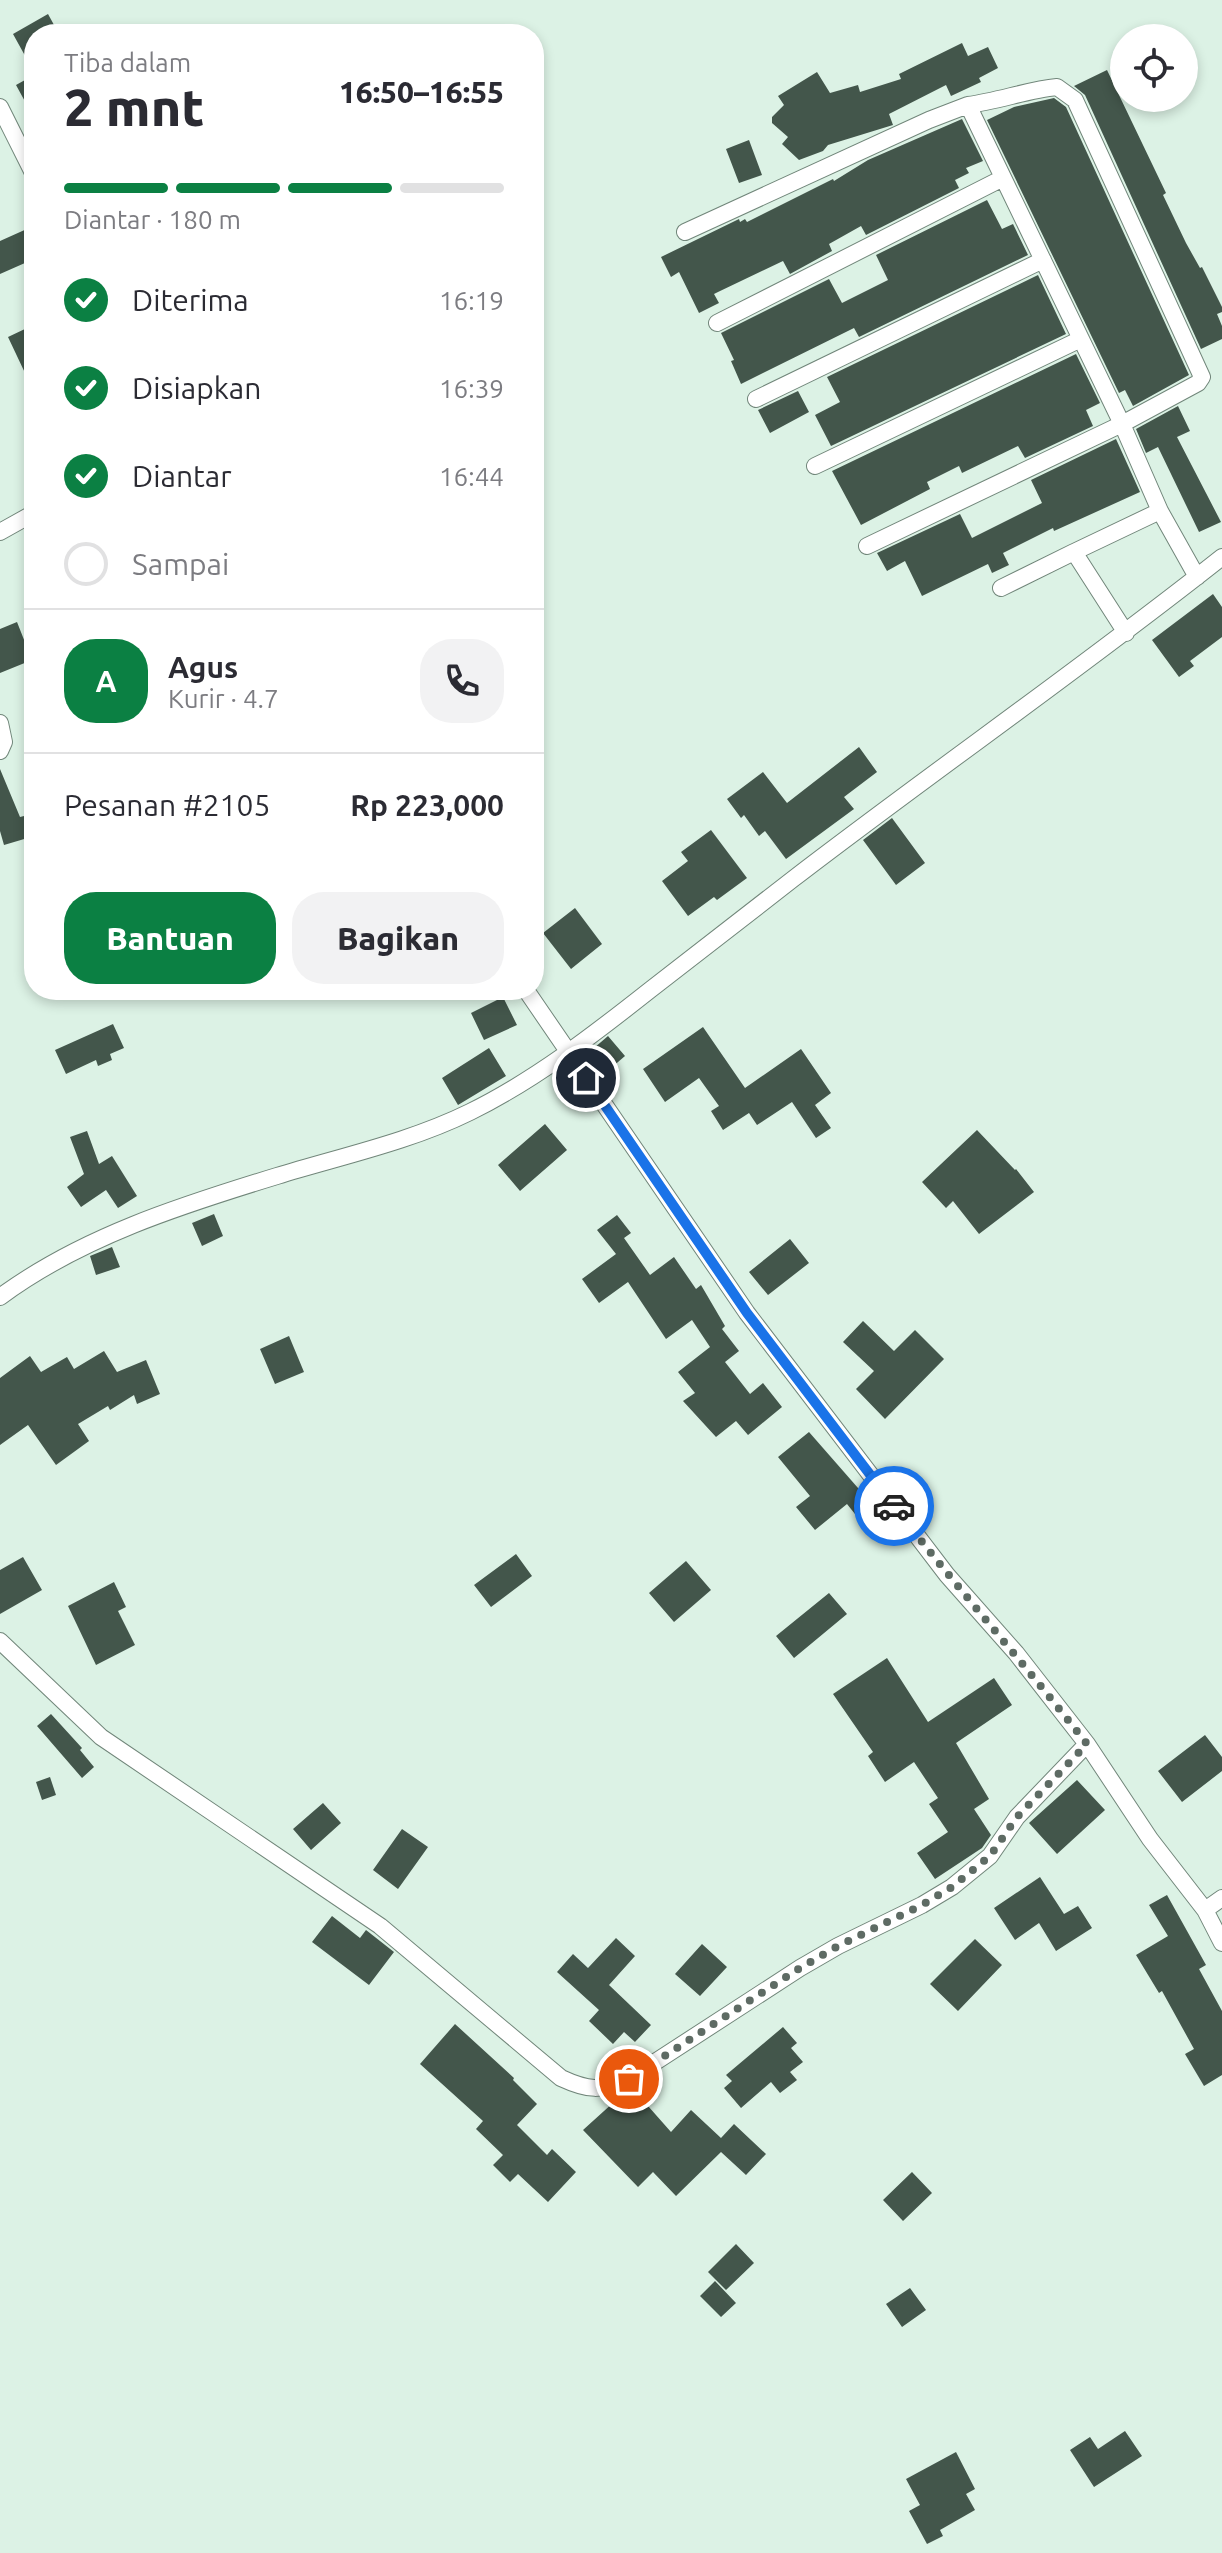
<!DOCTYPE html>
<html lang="id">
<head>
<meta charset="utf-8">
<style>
  :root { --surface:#fff; --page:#f2f2f3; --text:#2b2b33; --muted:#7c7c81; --line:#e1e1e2; --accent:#0b8043 }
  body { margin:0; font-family:Ubuntu,sans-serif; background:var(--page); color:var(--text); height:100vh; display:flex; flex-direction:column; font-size:30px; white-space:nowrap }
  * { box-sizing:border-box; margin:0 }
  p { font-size:26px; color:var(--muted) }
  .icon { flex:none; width:44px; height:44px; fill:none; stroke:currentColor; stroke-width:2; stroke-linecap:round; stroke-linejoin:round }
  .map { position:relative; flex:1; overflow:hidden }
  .panel { position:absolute; left:24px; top:24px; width:520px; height:976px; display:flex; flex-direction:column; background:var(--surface); border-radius:32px; box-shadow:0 4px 12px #0003 }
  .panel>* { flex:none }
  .controls { position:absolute; left:1110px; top:24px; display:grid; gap:16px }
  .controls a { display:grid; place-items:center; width:88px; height:88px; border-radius:50%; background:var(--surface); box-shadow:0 4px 12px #0003; font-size:40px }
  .pin { position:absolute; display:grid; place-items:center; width:68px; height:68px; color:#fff; margin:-34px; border:4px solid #fff; border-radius:50%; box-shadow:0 2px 8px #0007 }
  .courier { position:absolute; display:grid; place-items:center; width:80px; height:80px; margin:-40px; border:6px solid #1a73e8; border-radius:50%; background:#fff; color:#222; box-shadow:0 2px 10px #0007 }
  .headline em { font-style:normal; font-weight:800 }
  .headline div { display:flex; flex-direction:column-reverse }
  .headline { display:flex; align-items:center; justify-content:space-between; height:136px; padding:0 40px }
  h1 { font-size:52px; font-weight:800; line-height:60px }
  .bar { display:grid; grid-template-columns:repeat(4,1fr); gap:12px 8px; align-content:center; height:96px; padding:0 40px }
  .bar i { height:10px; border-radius:6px; background:var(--line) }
  .bar .current { background:var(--accent) }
  .bar p { grid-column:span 4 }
  .line { display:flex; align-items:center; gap:20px; padding:0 40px; border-top:2px solid var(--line) }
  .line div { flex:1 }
  .round { display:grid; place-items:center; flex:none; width:84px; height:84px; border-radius:32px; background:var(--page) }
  ol { padding:0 40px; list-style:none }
  li { display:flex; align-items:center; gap:24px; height:88px }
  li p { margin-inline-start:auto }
  li .icon { padding:8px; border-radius:50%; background:var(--accent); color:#fff; stroke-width:4 }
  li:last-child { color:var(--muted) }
  li i { width:44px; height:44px; border:4px solid var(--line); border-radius:50% }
  .primary-button { display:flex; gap:16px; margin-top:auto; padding:16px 40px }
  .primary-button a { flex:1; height:92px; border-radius:32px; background:var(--accent); color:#fff; font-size:32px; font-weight:800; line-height:92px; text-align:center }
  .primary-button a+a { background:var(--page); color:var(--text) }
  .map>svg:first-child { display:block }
  .building { fill:#43564b }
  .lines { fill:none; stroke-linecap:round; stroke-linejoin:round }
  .street-casing { stroke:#71867a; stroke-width:18 }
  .street { stroke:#fff; stroke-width:16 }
  .done { stroke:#5e6b64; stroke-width:8; stroke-dasharray:0 14.4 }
  .route { stroke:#1a73e8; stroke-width:10 }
</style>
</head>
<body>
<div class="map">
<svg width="1222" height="2553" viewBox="0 0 1222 2553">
  <rect width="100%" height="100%" fill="#dcf2e5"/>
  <path class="building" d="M48 14 59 34H34V72L13 34Z
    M962 43 968 56 988 47 998 68 979 78 981 82 951 96 946 85 889 114 893 125 828 145 823 151 799 160 782 144 788 137 772 123V117L784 105 778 96 817 72 830 93 858 85 860 92 901 79 899 74Z
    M1107 70 1166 193 1163 195 1186 243 1200 268 1202 267 1222 307V312L1217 314 1222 326V339L1201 349 1085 95 1074 86Z
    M34 75V118L16 85Z
    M1054 98 1066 107 1189 375 1133 406 1125 390 1119 393 987 120 1014 107Z
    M962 119 983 161 966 168 969 173 955 180 959 188 866 235 861 226 829 244 832 251 790 274 783 261 718 292 714 294 719 303 699 313 679 272 671 277 661 257 739 219 740 222 745 219 747 222 833 179 834 181 868 160Z
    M749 140 762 175 739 183 726 149Z
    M987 200 1002 229 1013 224 1028 255 859 337 854 328 741 384 731 361 734 360 721 333 829 279 842 303 888 280 876 255Z
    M29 228 34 239V259L0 274V241Z
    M1038 275 1066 334 831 446 815 415 840 402 827 377Z
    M27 328 34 343V392L8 337Z
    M1076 354 1100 403 1086 410 1093 426 1025 458 1018 446 962 473 959 466 927 482 930 489 861 525 832 471Z
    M798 391 809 412 770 433 758 410Z
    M1178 406 1190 431 1177 437 1221 522 1199 532 1158 447 1146 453 1136 429Z
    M1116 439 1140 492 1054 531 1053 528 1003 553 1009 565 992 573 988 564 922 596 905 561 887 571 877 553 960 514 972 538 1042 503 1031 480Z
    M1213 594 1222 607V637L1190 661 1194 666 1179 677 1152 640Z
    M17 622 32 660 0 673V629Z
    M859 747 877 772 844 797 854 809 786 859 765 831 759 836 744 815 741 818 727 799 763 772 787 803Z
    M0 769 20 817 24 816 31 837 4 845 0 831Z
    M892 818 925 863 896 885 863 840Z
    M711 830 747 878 717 900 714 897 688 916 662 881 688 861 681 852Z
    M575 908 602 944 571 969 543 933Z
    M503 997 517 1025 484 1040 471 1013Z
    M113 1024 124 1048 110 1054 112 1060 98 1066 96 1060 66 1074 55 1050Z
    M703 1027 745 1088 801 1049 831 1093 815 1105 831 1128 816 1138 792 1102 757 1125 749 1113 723 1130 711 1111 719 1106 699 1078 665 1102 643 1069Z
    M608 1036 625 1056 604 1074 587 1054Z
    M489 1048 506 1076 458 1105 442 1078Z
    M545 1124 567 1150 520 1191 498 1165Z
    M977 1130 1015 1170 1016 1169 1034 1192 979 1234 953 1201 946 1208 922 1182Z
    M87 1131 99 1164 112 1156 137 1196 118 1208 106 1190 81 1207 67 1187 84 1174 70 1137Z
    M214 1214 223 1236 202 1246 192 1223Z
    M617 1215 631 1233 624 1238 650 1275 674 1257 696 1289 701 1285 725 1326 722 1329 739 1351 725 1362 750 1394 763 1383 782 1407 748 1435 736 1421 716 1437 683 1401 695 1393 678 1372 710 1347 692 1320 666 1339 628 1282 599 1303 582 1279 616 1254 597 1230Z
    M790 1239 809 1263 768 1295 749 1272Z
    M112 1247 120 1267 96 1275 90 1256Z
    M863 1321 894 1351 915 1330 944 1359 885 1419 856 1389 874 1371 843 1342Z
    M289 1336 304 1372 275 1384 260 1349Z
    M104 1351 117 1372 146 1360 160 1394 137 1404 134 1395 110 1410 108 1406 78 1424 89 1441 56 1465 28 1425 0 1445V1378L30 1356 41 1372 67 1357 74 1369Z
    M809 1432 879 1512 863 1524 847 1504 815 1530 796 1507 810 1496 778 1457Z
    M516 1554 532 1576 491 1607 474 1585Z
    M23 1557 42 1590 0 1614V1570Z
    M686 1561 711 1590 674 1622 649 1593Z
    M114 1582 126 1607 118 1611 135 1645 96 1665 68 1606Z
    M829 1593 847 1614 794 1658 776 1636Z
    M887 1658 928 1722 994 1678 1012 1705 956 1743 989 1799 974 1809 991 1835 982 1848 935 1879 917 1853 948 1832 929 1804 938 1798 914 1762 885 1782 868 1756 873 1752 833 1694Z
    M51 1714 82 1748 80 1750 94 1767 82 1778 37 1726Z
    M1205 1735 1222 1757V1771L1182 1802 1158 1771Z
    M50 1777 56 1795 42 1800 36 1782Z
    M1077 1780 1105 1810 1057 1854 1029 1823Z
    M323 1803 341 1823 311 1850 293 1829Z
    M402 1829 428 1847 398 1889 373 1870Z
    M1040 1877 1064 1914 1078 1906 1092 1928 1056 1951 1039 1923 1015 1940 994 1908Z
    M1167 1895 1206 1965 1199 1969 1222 2011V2075L1204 2086 1185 2054 1194 2049 1162 1991 1159 1993 1136 1955 1168 1936 1149 1905Z
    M332 1916 360 1938 366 1930 394 1952 369 1985 312 1942Z
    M616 1938 635 1956 609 1985 651 2025 635 2042 624 2032 613 2044 589 2021 599 2010 557 1972 573 1954 588 1968Z
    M975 1939 1002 1965 958 2011 930 1984Z
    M702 1944 727 1967 700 1996 675 1974Z
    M455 2024 514 2078 513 2080 537 2104 517 2125 547 2155 552 2149 576 2172 548 2202 518 2174 510 2182 493 2165 503 2155 476 2129 483 2121 420 2064Z
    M783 2027 797 2043 791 2048 803 2062 790 2072 797 2080 780 2093 771 2082 741 2108 724 2088 732 2081 726 2075Z
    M633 2089 671 2132 691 2110 721 2138 734 2124 766 2154 746 2175 721 2152 676 2196 653 2172 638 2187 583 2130 625 2092Z
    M912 2172 932 2193 903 2221 883 2200Z
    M736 2244 754 2263 726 2290 708 2272Z
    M715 2281 736 2303 721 2317 700 2296Z
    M910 2288 926 2310 902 2327 886 2304Z
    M1125 2431 1142 2456 1094 2487 1070 2450 1090 2437 1098 2449Z
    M956 2452 975 2489 966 2494 975 2510 940 2530 943 2536 927 2544 909 2511 920 2505 906 2479Z"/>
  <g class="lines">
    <g class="street-casing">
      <path id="street" d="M0 107 34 175
        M685 232 929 120 968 105 1122 424 1160 511 1074 552
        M717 323 1003 178
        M756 399 1043 260
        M815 466 1081 339
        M1160 511 1197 577
        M0 532 34 513
        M867 546 1122 424 1198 383 1202 377 1075 100 1057 87C1027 90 999 101 968 105
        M1001 588 1074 552 1126 633
        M0 723 4 742 0 751
        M526 990 747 1313 947 1575 1016 1653 1087 1744 1150 1839 1205 1910
        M0 1297C81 1237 182 1205 277 1176 342 1156 409 1142 470 1112 535 1080 593 1035 650 990 697 953 745 916 793 879 935 770 1082 668 1222 557
        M0 1641 101 1737 380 1926 561 2078C589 2091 600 2091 629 2079L800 1968 838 1946 922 1905 952 1887 990 1856 1017 1817 1087 1744
        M1222 1898 1205 1910 1222 1943"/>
    </g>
    <use href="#street" class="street"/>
  </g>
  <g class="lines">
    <path class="done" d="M629 2079 800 1968 838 1946 922 1905 952 1887 990 1856 1017 1817 1087 1744C1024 1663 956 1587 894 1506"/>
    <path class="route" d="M586 1078 747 1313 894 1506"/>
  </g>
</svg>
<div class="controls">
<a><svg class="icon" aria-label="locate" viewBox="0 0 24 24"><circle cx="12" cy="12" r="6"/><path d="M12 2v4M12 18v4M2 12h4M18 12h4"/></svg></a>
</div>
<div class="pin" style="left:629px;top:2079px;background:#ea580c"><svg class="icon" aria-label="bag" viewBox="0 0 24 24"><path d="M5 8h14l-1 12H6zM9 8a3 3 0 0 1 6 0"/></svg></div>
<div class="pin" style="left:586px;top:1078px;background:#1f2937"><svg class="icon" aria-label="home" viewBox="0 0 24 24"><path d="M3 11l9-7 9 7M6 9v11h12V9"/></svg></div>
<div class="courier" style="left:894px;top:1506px"><svg class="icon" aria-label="car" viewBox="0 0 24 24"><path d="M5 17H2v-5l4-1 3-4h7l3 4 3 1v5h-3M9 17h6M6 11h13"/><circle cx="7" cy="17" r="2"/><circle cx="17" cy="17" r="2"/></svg></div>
<section class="panel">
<div class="headline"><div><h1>2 mnt</h1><p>Tiba dalam</p></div><em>16:50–16:55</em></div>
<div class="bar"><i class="current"></i><i class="current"></i><i class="current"></i><i></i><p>Diantar · 180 m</p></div>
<ol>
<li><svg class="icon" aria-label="check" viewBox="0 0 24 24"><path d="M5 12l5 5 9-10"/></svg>Diterima<p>16:19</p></li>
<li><svg class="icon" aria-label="check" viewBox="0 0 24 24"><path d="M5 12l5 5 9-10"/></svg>Disiapkan<p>16:39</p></li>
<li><svg class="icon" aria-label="check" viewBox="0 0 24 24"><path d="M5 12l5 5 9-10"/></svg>Diantar<p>16:44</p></li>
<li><i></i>Sampai</li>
</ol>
<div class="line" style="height:144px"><b class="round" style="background:var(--accent);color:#fff">A</b><div><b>Agus</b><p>Kurir · 4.7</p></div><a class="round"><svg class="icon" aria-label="phone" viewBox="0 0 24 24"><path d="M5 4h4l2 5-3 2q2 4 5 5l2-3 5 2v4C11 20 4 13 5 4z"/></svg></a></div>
<div class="line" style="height:104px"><div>Pesanan #2105</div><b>Rp 223,000</b></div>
<div class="primary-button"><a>Bantuan</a><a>Bagikan</a></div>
</section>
</div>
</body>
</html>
